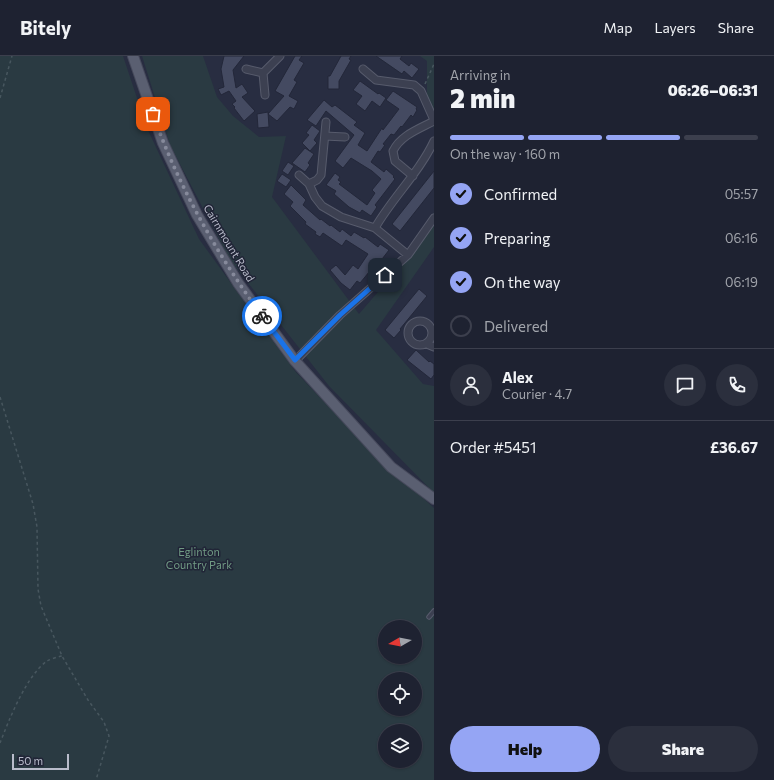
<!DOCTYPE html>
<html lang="en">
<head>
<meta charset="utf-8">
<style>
  :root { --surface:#1e2231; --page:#2b2f3d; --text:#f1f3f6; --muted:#a1a4ab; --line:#3c3f4d; --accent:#95a5f4 }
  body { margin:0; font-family:Commissioner,sans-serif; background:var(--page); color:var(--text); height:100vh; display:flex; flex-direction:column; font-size:15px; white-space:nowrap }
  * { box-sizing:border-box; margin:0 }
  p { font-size:13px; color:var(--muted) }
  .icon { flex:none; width:22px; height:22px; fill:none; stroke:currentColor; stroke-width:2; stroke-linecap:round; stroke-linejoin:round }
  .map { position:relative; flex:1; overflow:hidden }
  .side { display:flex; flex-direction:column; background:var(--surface); width:340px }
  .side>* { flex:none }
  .needle { width:26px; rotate:261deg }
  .fabs { position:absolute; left:378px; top:564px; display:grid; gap:8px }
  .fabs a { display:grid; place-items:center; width:44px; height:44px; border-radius:50%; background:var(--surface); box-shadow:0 1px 3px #0004,0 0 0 1px var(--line); font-size:20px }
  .scale { position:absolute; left:12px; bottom:10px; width:57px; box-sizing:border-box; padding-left:4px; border:2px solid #b9bccb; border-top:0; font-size:11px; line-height:14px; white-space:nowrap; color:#b9bccb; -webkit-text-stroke:3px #212537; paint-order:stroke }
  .pin { position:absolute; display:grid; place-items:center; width:34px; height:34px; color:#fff; margin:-17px; border-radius:8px; box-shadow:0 2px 6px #0006 }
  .courier { position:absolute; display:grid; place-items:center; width:40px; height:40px; margin:-20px; border:3px solid #1a73e8; border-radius:50%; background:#fff; color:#222; box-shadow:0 1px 5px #0007 }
  .headline em { font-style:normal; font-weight:800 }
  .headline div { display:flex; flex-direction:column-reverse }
  .headline { display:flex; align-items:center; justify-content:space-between; height:68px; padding:0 16px }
  h1 { font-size:26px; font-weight:800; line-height:30px }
  .bar { display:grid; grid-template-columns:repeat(4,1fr); gap:6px 4px; align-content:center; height:48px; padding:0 16px }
  .bar i { height:5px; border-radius:3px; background:var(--line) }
  .bar .active { background:var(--accent) }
  .bar p { grid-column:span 4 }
  .line { display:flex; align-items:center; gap:10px; padding:0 16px; border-top:1px solid var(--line) }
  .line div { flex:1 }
  .round { display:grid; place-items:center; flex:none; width:42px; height:42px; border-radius:21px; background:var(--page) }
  ol { padding:0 16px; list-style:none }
  li { display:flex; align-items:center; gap:12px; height:44px }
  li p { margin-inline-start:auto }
  li .icon { padding:4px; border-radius:50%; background:var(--accent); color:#111; stroke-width:4 }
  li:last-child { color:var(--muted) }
  li i { width:22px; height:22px; border:2px solid var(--line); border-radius:50% }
  .button { display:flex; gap:8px; margin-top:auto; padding:8px 16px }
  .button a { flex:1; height:46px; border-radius:24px; background:var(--accent); color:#111; font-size:16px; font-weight:800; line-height:46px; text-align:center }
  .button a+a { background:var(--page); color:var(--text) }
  header { display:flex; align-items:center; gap:24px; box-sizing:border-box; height:56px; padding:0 20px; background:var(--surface); border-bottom:1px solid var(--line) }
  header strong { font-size:19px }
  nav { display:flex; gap:22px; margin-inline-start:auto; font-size:14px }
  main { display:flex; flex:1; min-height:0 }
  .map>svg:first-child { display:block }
  .green { fill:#2a3a42; fill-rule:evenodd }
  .building { fill:#444a61; stroke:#232739 }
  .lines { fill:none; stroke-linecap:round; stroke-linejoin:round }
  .lane-casing { stroke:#575b6c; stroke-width:5.5 }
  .street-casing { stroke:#575b6c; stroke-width:9 }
  .primary-casing { stroke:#46495b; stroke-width:12 }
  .path { stroke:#48575f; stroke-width:1.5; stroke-dasharray:3 3; stroke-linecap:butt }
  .lane { stroke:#3c4051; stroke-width:3.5 }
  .street { stroke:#3c4051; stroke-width:7 }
  .primary { stroke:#5a5f71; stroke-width:10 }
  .done { stroke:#868a9b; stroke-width:4; stroke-dasharray:0 7.2 }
  .route { stroke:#1a73e8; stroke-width:5 }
  .labels { text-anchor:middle; stroke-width:3; stroke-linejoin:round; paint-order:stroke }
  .street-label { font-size:11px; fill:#b9bccb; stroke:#212537 }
  .park-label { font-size:11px; fill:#719b84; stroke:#212537 }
</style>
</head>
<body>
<header>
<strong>Bitely</strong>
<nav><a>Map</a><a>Layers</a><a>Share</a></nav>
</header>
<main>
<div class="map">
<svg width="434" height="724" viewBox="0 0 434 724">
  <rect width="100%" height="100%" fill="#282d41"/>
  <path class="green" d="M0 0H123L147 72 199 183 295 315 365 389 434 452V724H0ZM385 571H415V601H385ZM385 623H415V653H385ZM385 675H415V705H385Z
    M142 0H203L217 41 233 60 259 81 286 80 272 141 359 258 421 186 434 156V191L376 274 423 328 434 330V437L329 330 230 204 170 89Z
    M420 0H434V72L427 55V5Z"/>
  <path class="building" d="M224 0H244L233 14 236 32 242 28 248 37 242 41 255 55 244 65 234 52 235 51 232 48 236 45 229 35 221 39 218 33 224 31 221 13Z
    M295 0H302L299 4 304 7 294 24 297 26 289 40 298 45 294 53 290 51 277 65 268 58 284 40 275 35Z
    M341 0H351L349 3 351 4 339 25V33H328V20H330Z
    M376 0H402L400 3 409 10 411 7 419 13 412 22 404 15 402 18Z
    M360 25 378 38 379 37 386 42 380 51 372 45 365 55 356 48 362 40 353 34Z
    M393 35 417 51 416 53 417 54 413 61 411 59 402 71 401 70 394 79 391 78 383 88 385 89 380 96 378 95 371 106 384 116 386 113 394 120 393 121 395 123 375 149 377 151 371 160 362 154 360 157 349 151 334 138 336 135 326 129 335 117 340 121 338 124 341 126 339 128 367 149 375 137 372 134 381 123 372 115 351 102 343 112 335 105 354 79 326 55 316 70 307 64 324 44 332 51 335 49 357 66 354 69 365 77 358 89 367 95 382 72 383 74 399 53 386 44Z
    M268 56 269 71 258 72 257 58Z
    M312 69 320 75 314 84 317 87 310 95 302 87 309 79 306 77Z
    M305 92 314 98 308 107 310 109 305 116 292 107Z
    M288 106 294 110 288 119 282 115Z
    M434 115V132L400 175 392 168Z
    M282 118 291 124 286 131 277 125Z
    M291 129 306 144 303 149 320 164 321 163 330 170 331 169 340 176 342 173 351 180 354 176 364 182 365 181 378 191 380 188 389 194 376 211 374 210 360 227 357 225 350 234 341 227 330 214 336 209 345 219 353 209 358 213 368 198 346 184 342 190 323 177 320 181 315 178 316 176 305 168 306 166 290 150 293 146 284 138Z
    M419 233 427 240 400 273 401 274 394 282 385 274Z
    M416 294 429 306 430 305 434 308V319L431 323 407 304Z"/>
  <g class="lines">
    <g class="lane-casing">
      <path id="lane" d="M429 561 434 555"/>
    </g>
    <g class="street-casing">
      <path id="street" d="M246 13 263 17 280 0
        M363 13 376 24 414 29 421 35 434 64
        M263 17 265 39
        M325 80 345 81
        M299 119 309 128 315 141 322 150 341 161 375 172 408 199
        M413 120 395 105 393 95C401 79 419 73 434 65
        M309 128 317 124 321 119 326 66
        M375 172C392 142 419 117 434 85
        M408 277a12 12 0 1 1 24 0a12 12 0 1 1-24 0Z
        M427 288 434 291
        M295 305 340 259 408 199 434 162"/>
    </g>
    <g class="primary-casing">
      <path id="primary" d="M133 0 163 87 197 159 238 227 295 305 391 411 434 443"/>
    </g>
    <path class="path" d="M425 28 434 8
      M0 42 12 0
      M0 341 33 448 37 471 38 533 41 550 62 600 88 644 104 666 109 680 96 724
      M0 687C9 664 26 620 47 605 51 603 57 601 62 600"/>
    <use href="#lane" class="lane"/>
    <use href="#street" class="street"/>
    <use href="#primary" class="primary"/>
  </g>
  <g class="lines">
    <path class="done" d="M153 58C178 130 217 198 262 260"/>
    <path class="route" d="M262 260 295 304 340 259 385 219"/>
  </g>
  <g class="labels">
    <g class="street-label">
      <text transform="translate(229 187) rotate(59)" y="4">Cairnmount Road</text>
    </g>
    <g class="park-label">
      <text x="199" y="500">Eglinton<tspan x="199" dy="13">Country Park</tspan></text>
    </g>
  </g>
</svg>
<div class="fabs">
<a><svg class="needle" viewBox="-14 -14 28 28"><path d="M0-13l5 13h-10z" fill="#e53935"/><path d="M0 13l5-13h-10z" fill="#a1a4ab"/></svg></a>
<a><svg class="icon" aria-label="locate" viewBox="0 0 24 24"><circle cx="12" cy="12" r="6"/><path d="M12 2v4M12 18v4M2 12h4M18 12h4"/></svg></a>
<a><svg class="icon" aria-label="layers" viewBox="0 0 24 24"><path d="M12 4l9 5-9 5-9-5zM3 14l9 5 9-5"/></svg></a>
</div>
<div class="scale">50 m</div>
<div class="pin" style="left:153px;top:58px;background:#ea580c"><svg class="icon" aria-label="bag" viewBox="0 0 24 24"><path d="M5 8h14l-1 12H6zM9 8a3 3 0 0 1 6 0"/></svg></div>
<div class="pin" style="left:385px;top:219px;background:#1f2937"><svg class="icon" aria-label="home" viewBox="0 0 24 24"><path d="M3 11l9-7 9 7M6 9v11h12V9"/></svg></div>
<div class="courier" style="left:262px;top:260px"><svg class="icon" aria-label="bike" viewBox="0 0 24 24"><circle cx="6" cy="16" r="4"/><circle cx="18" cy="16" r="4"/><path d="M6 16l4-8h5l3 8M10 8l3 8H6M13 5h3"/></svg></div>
</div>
<section class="side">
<div class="headline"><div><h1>2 min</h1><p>Arriving in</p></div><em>06:26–06:31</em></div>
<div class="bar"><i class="active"></i><i class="active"></i><i class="active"></i><i></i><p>On the way · 160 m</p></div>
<ol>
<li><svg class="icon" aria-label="check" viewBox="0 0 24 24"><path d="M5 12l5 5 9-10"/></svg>Confirmed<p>05:57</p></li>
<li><svg class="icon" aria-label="check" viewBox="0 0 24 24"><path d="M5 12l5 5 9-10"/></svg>Preparing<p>06:16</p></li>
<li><svg class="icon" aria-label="check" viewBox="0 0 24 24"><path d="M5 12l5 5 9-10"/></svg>On the way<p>06:19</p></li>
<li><i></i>Delivered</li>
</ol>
<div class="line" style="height:72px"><a class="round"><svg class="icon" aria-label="person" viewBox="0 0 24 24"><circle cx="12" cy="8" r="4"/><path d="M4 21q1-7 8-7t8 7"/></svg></a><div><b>Alex</b><p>Courier · 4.7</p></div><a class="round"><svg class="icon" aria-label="chat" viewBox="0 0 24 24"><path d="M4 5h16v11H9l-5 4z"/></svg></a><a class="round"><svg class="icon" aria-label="phone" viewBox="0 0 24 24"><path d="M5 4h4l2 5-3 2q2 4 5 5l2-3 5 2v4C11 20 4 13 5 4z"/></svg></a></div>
<div class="line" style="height:52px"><div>Order #5451</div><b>£36.67</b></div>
<div class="button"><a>Help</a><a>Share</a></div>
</section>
</main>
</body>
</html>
